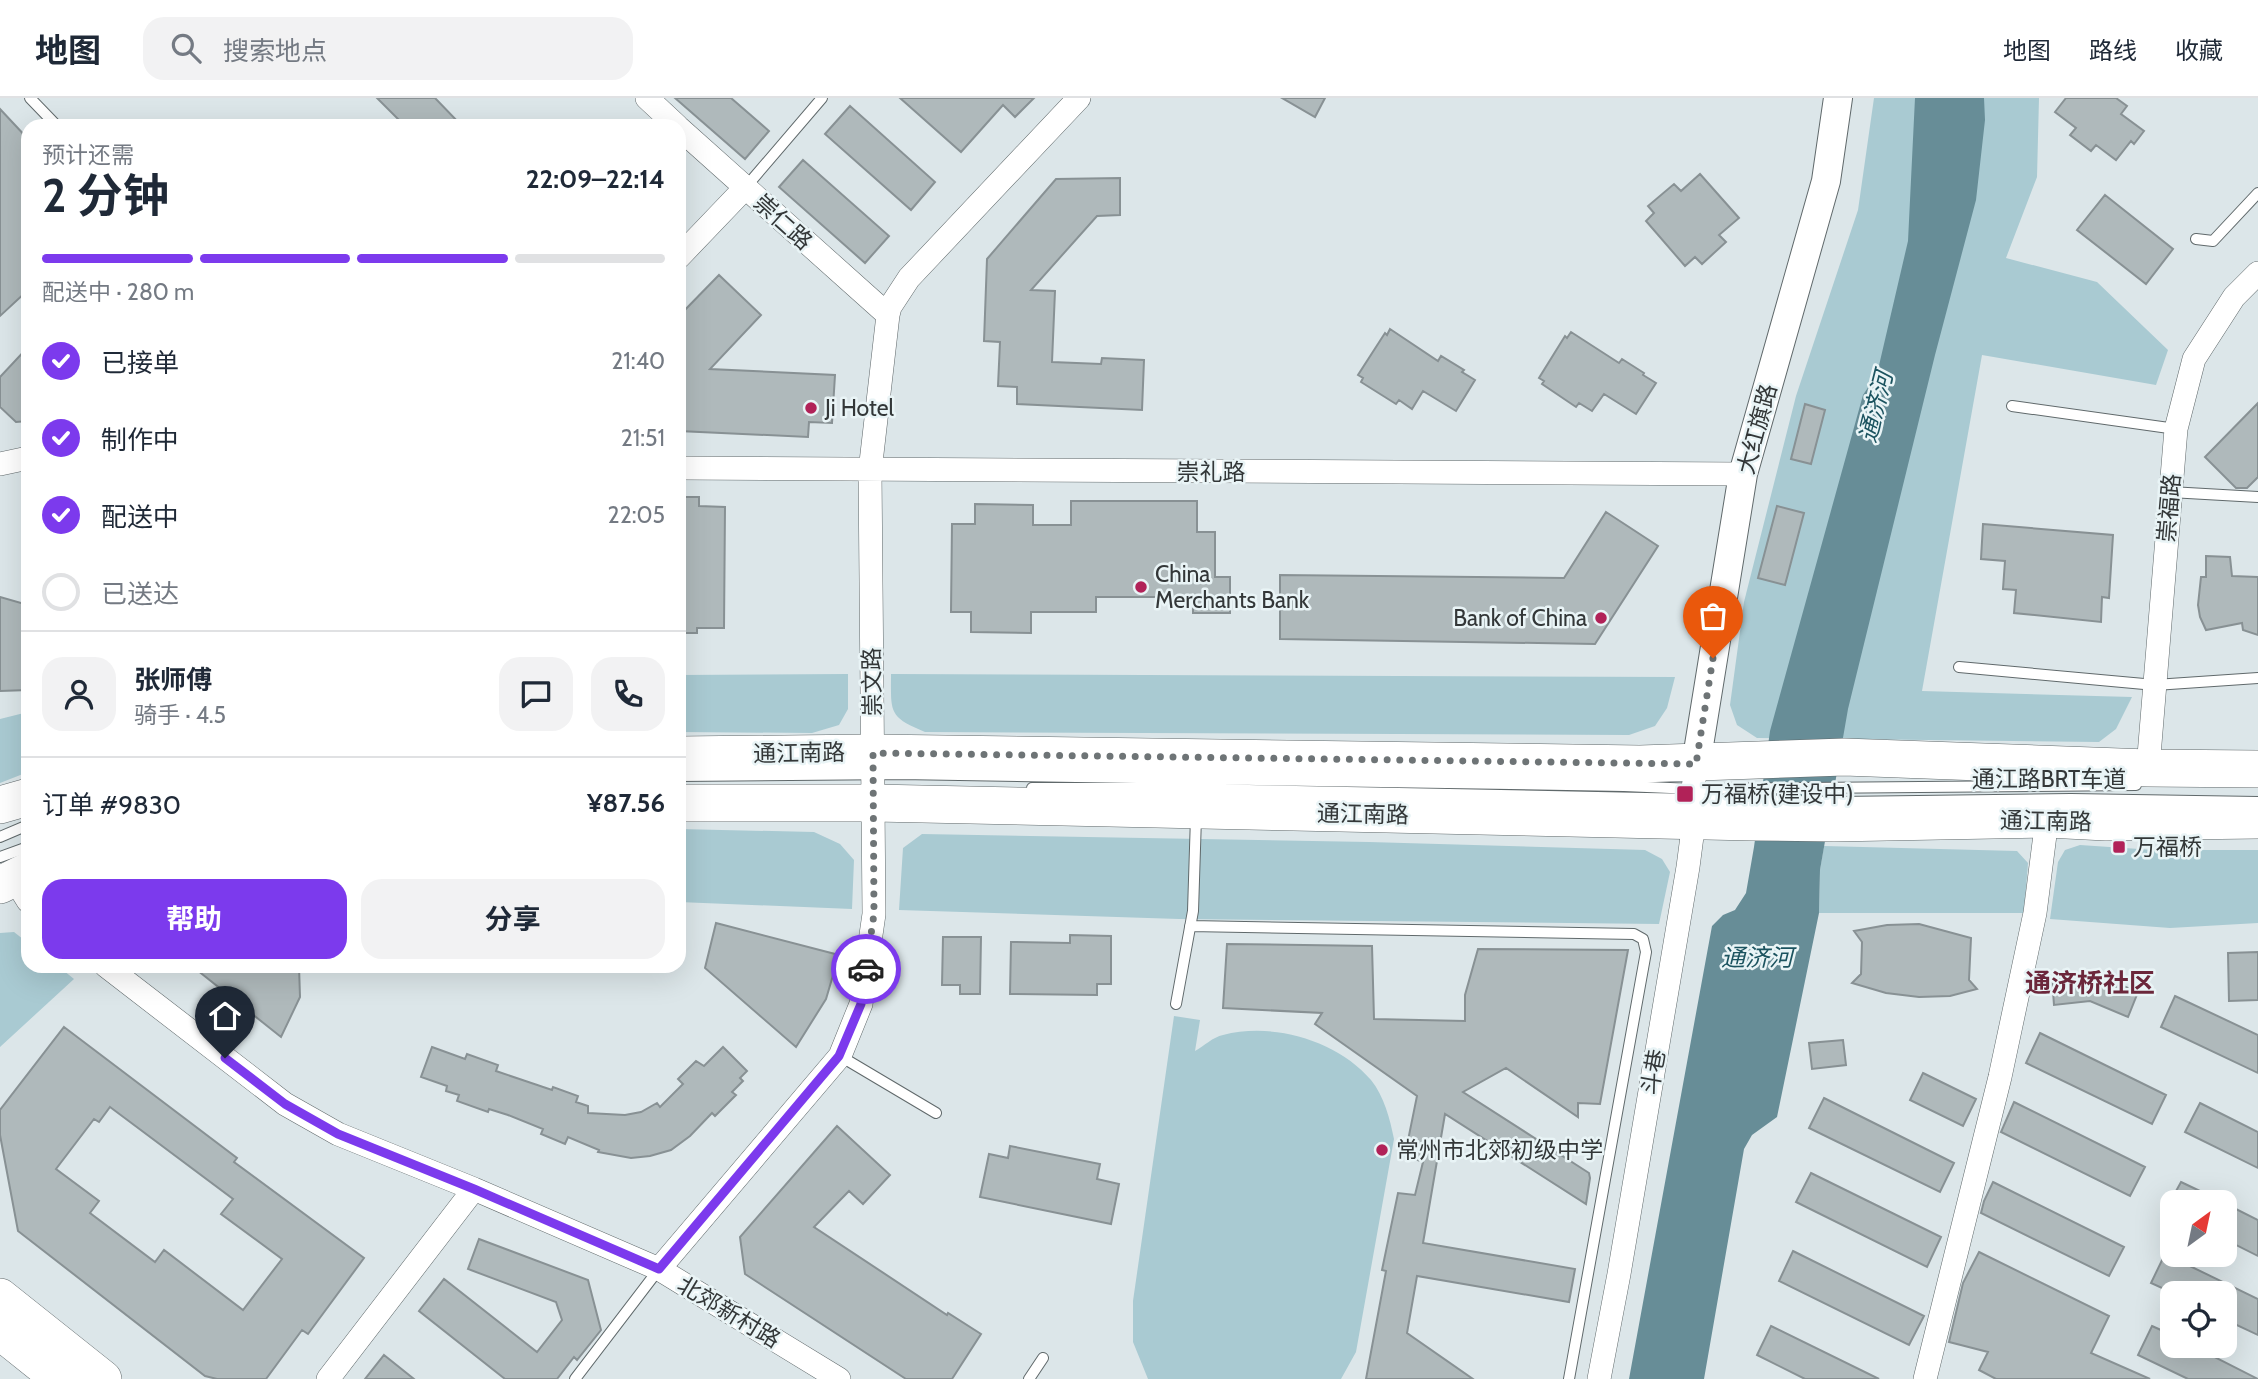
<!DOCTYPE html>
<html lang="zh">
<head>
<meta charset="utf-8">
<style>
  :root { --surface:#fff; --page:#f2f2f3; --text:#1f2937; --muted:#747a83; --line:#e0e1e3; --accent:#7c3aed }
  body { margin:0; font-family:Cabin,"Noto Sans SC",sans-serif; background:var(--page); color:var(--text); height:100vh; display:flex; flex-direction:column; font-size:26px; white-space:nowrap }
  * { box-sizing:border-box; margin:0 }
  p { font-size:23px; color:var(--muted) }
  .icon { flex:none; width:38px; height:38px; fill:none; stroke:currentColor; stroke-width:2; stroke-linecap:round; stroke-linejoin:round }
  .map { position:relative; flex:1; overflow:hidden }
  .drawer { position:absolute; left:21px; top:21px; width:665px; height:854px; display:flex; flex-direction:column; background:var(--surface); border-radius:21px; box-shadow:0 7px 28px #0002 }
  .drawer>* { flex:none }
  .needle { width:46px; rotate:33deg }
  .tools { position:absolute; left:2160px; top:1092px; display:grid; gap:14px }
  .tools a { display:grid; place-items:center; width:77px; height:77px; border-radius:14px; background:var(--surface); box-shadow:0 7px 28px #0002; font-size:35px }
  .pin { position:absolute; display:grid; place-items:center; width:60px; height:60px; color:#fff; margin:-72px -30px; border-radius:50% 50% 50% 0; rotate:-45deg; box-shadow:0 0 7px #0007 }
  .pin .icon { rotate:45deg }
  .courier { position:absolute; display:grid; place-items:center; width:70px; height:70px; margin:-35px; border:5px solid #7c3aed; border-radius:50%; background:#fff; color:#222; box-shadow:0 2px 9px #0007 }
  .summary em { font-style:normal; font-weight:700 }
  .summary div { display:flex; flex-direction:column-reverse }
  .summary { display:flex; align-items:center; justify-content:space-between; height:119px; padding:0 21px }
  h1 { font-size:46px; font-weight:700; line-height:52px }
  .bar { display:grid; grid-template-columns:repeat(4,1fr); gap:10px 7px; align-content:center; height:84px; padding:0 21px }
  .bar i { height:9px; border-radius:5px; background:var(--line) }
  .bar .selected { background:var(--accent) }
  .bar p { grid-column:span 4 }
  .line { display:flex; align-items:center; gap:18px; padding:0 21px; border-top:2px solid var(--line) }
  .line div { flex:1 }
  .round { display:grid; place-items:center; flex:none; width:74px; height:74px; border-radius:21px; background:var(--page) }
  ol { padding:0 21px; list-style:none }
  li { display:flex; align-items:center; gap:21px; height:77px }
  li p { margin-inline-start:auto }
  li .icon { padding:7px; border-radius:50%; background:var(--accent); color:#fff; stroke-width:4 }
  li:last-child { color:var(--muted) }
  li i { width:38px; height:38px; border:4px solid var(--line); border-radius:50% }
  .primary-button { display:flex; gap:14px; margin-top:auto; padding:14px 21px }
  .primary-button a { flex:1; height:80px; border-radius:21px; background:var(--accent); color:#fff; font-size:28px; font-weight:700; line-height:80px; text-align:center }
  .primary-button a+a { background:var(--page); color:var(--text) }
  header { display:flex; align-items:center; gap:42px; box-sizing:border-box; height:98px; padding:0 35px; background:var(--surface); border-bottom:2px solid var(--line) }
  header strong { font-size:33px }
  nav { display:flex; gap:38px; margin-inline-start:auto; font-size:24px }
  .search { width:490px; height:63px; background:var(--page); display:flex; align-items:center; gap:18px; box-sizing:border-box; padding:0 24px; border-radius:21px; color:var(--muted); font-size:26px }
  .map>svg:first-child { display:block }
  .green { fill:#a9cad2 }
  .water { fill:#678d97 }
  .building { fill:#afb9bb; stroke:#889194; stroke-width:2; fill-rule:evenodd }
  .lines { fill:none; stroke-linecap:round; stroke-linejoin:round }
  .service-casing { stroke:#60696b; stroke-width:12 }
  .minor-casing { stroke:#60696b; stroke-width:24 }
  .tertiary-casing { stroke:#60696b; stroke-width:30 }
  .primary-casing { stroke:#60696b; stroke-width:38 }
  .service { stroke:#fff; stroke-width:10 }
  .minor { stroke:#fff; stroke-width:23 }
  .tertiary { stroke:#fff; stroke-width:28 }
  .primary { stroke:#fff; stroke-width:37 }
  .done { stroke:#6e7476; stroke-width:7; stroke-dasharray:0 12.6 }
  .route { stroke:#7c3aed; stroke-width:9 }
  .poi-dot { fill:#b12258; stroke:#e9f4f6; stroke-width:2.5 }
  .labels { text-anchor:middle; stroke-width:5; stroke-linejoin:round; paint-order:stroke }
  .street-label { font-size:23px; fill:#333738; stroke:#e9f4f6 }
  .poi-label { font-size:23px; fill:#333738; stroke:#e9f4f6; text-anchor:start }
  .water-label { font-size:24px; font-style:italic; fill:#1b535f; stroke:#e9f4f6 }
  .quarter-label { font-size:26px; font-weight:bold; fill:#6b273b; stroke:#e9f4f6 }
</style>
</head>
<body>
<header>
<strong>地图</strong>
<div class="search"><svg class="icon" aria-label="search" viewBox="0 0 24 24"><circle cx="10" cy="10" r="6"/><path d="M15 15l6 6"/></svg>搜索地点</div>
<nav><a>地图</a><a>路线</a><a>收藏</a></nav>
</header>
<div class="map">
<svg width="2258" height="1281" viewBox="0 0 2258 1281">
  <rect width="100%" height="100%" fill="#dce6e9"/>
  <path class="green" d="M1874 0H2039L2037 79 2006 160 2097 184 2168 252 2156 287 1982 257 1922 593 2132 599 2116 631 2099 644 1757 640 1737 627 1730 607 1744 504 1796 298 1858 112Z
    M848 576V611L839 627 812 635 679 634V577Z
    M891 576 1675 579 1667 610 1655 628 1629 637 925 634C888 619 891 614 891 576Z
    M28 614V674L0 685V621Z
    M679 731 814 734 840 746 854 762 852 811 679 804Z
    M922 736 1369 744 1645 752 1662 761 1670 774 1659 826 1179 821 899 812 903 750Z
    M2080 747 2154 752H2258V825L2170 830 2050 821 2058 764 2065 752Z
    M1824 748 2017 753 2028 765 2024 815H1819L1820 772Z
    M14 834 28 845V868H58L74 881 0 949V835Z
    M1174 918 1200 922 1195 953C1204 948 1213 939 1223 937 1273 924 1337 942 1371 982 1384 998 1390 1021 1394 1041L1356 1254 1341 1281H1148L1133 1244V1203Z"/>
  <path class="water" d="M1915 0H1984L1985 22 1976 102 1935 257 1848 611 1820 772 1819 815 1777 1019 1752 1037 1744 1051 1704 1281H1629L1712 828 1723 817 1735 812 1746 795 1754 749 1770 633 1863 297 1877 276 1908 143Z"/>
  <path class="building" d="M377 0H435L462 28H405Z
    M675 0H731L769 33 745 61Z
    M900 0H1034L1015 19 1003 7 961 54Z
    M1282 0H1325L1315 19Z
    M2066 0H2116L2127 8 2121 16 2144 33 2134 46 2131 43 2116 62 2096 47 2091 53 2070 37 2076 30 2055 14Z
    M850 8 935 84 911 112 825 36Z
    M0 11 28 41V192L0 218Z
    M803 62 889 138 865 165 779 89Z
    M1700 76 1739 120 1719 137 1726 144 1702 166 1695 159 1685 168 1646 123 1654 115 1648 108 1674 86 1681 93Z
    M1120 80V117L1097 118 1031 192 1055 193 1052 264 1101 266 1102 260 1144 262 1142 312 1017 306V289L998 288 1000 244 984 243 987 161 1056 81Z
    M2105 97 2173 151 2146 186 2077 132Z
    M719 177 761 217 710 271 835 277 832 325 809 324 808 339 679 333V218Z
    M1390 231 1438 263 1441 258 1464 272 1462 274 1475 282 1456 313 1423 293 1412 311 1399 302 1396 306 1361 284 1363 280 1358 277 1385 235 1387 237Z
    M1571 234 1619 265 1622 261 1644 275 1643 277 1656 285 1636 316 1604 296 1592 313 1579 305 1576 309 1542 286 1544 283 1539 280 1565 238 1567 240Z
    M28 249V323L16 324 0 309V279Z
    M2258 305V379L2247 390H2236L2205 359Z
    M1805 306 1825 312 1811 366 1791 361Z
    M679 399H699V408L725 409 724 530H697V535H679Z
    M1071 403H1197V434H1215V479H1230V515H1193V499H1096V514H1031V535L971 534V514H951L952 426H975V406L1033 407V427H1071Z
    M1777 408 1804 415 1785 487 1758 480Z
    M1606 414 1658 448 1595 546 1280 541V477L1564 480Z
    M1983 426 2113 437 2109 500 2102 499 2101 524 2014 515 2016 492 2003 491 2005 463 1981 461Z
    M2206 458 2230 459 2232 478 2258 479V537L2243 532 2242 525 2206 532 2200 519 2198 507 2201 479H2206Z
    M0 499 28 507V592L0 593Z
    M716 825 839 857 826 901 796 949 705 870Z
    M1919 826 1971 840 1969 882 1977 891 1950 898 1919 899 1886 895 1852 885 1861 876 1862 844 1854 833 1887 827Z
    M1070 837 1111 838V886H1097V897L1010 896 1011 844 1070 845Z
    M943 839H981L980 896H960V887H942Z
    M1227 846 1372 848 1374 921 1465 923V897L1478 851 1628 852 1600 1006 1578 1005V1019L1506 970 1463 994 1589 1075 1590 1080 1586 1106 1445 1016 1423 1145 1575 1171 1569 1204 1417 1178 1407 1235 1473 1281H1366L1386 1173 1382 1172 1398 1095 1415 1097 1423 1064 1405 1057 1417 998 1315 926 1322 915 1223 910Z
    M2258 854V902L2229 903 2228 855Z
    M192 868H299L300 899 281 939Z
    M2094 876 2138 894 2128 919 2090 903 2054 907 2052 880Z
    M2175 898 2258 937V975L2161 929Z
    M64 929 237 1060 234 1064 364 1160 308 1236 302 1232 266 1281H217L205 1278 18 1133 0 1037V1012ZM110 1009 233 1101 221 1116 282 1161 243 1212 164 1152 155 1164 90 1115 99 1103 56 1071 94 1021 99 1024Z
    M2040 935 2166 997 2152 1026 2026 965Z
    M1843 942 1846 967 1812 971 1809 945Z
    M432 949 465 961 467 956 498 967 496 973 552 992 553 989 578 998 576 1004 588 1008V1015L625 1017 641 1014 657 1005 660 1009 683 986 678 981 696 963 704 968 723 949 747 973 740 980 743 983 732 994 736 997 715 1018 712 1015 690 1038 671 1052 650 1058 631 1060 598 1054 599 1052 568 1039 565 1046 541 1036 543 1031 508 1017 489 1011 488 1014 457 1003 459 997 446 993 447 988 421 979Z
    M1923 975 1976 1001 1963 1028 1910 1002Z
    M1824 1000 1954 1065 1940 1094 1809 1030Z
    M2014 1004 2145 1069 2130 1098 2001 1034Z
    M2200 1005 2258 1034V1070L2185 1034Z
    M837 1028 890 1077 863 1106 849 1093 814 1129 947 1217 948 1215 981 1236 952 1281H906L745 1176 740 1139Z
    M1010 1048 1100 1066 1097 1081 1119 1086 1111 1126 980 1099 989 1056 1008 1060Z
    M1811 1075 1941 1139 1927 1169 1796 1104Z
    M1993 1084 2124 1149 2109 1178 1981 1115 1984 1103Z
    M2181 1084 2223 1104H2170Z
    M2224 1105 2258 1122V1158L2224 1141Z
    M479 1141 588 1182 601 1232 577 1262 574 1259 557 1281H505L419 1213 444 1181 537 1254 562 1222 556 1204 468 1171Z
    M1793 1153 1924 1218 1909 1247 1779 1183Z
    M1979 1154 2109 1218 2091 1255 2150 1281H1996L1979 1272 1988 1254 1949 1244 1963 1185Z
    M2165 1156 2258 1201V1237L2224 1221V1195H2173L2151 1185Z
    M1771 1228 1879 1281H1805L1757 1257Z
    M2152 1228 2172 1237V1248H2193L2258 1281H2188L2138 1257Z
    M384 1257 414 1281H365Z"/>
  <g class="lines">
    <g class="service-casing">
      <path id="service" d="M30 0 57 28
        M745 90 822 0
        M2196 141 2213 143 2258 95
        M2012 308 2176 331
        M2170 394 2258 399
        M1959 569 2155 587 2258 580
        M679 678 901 676 1624 688 1693 691 2136 687
        M1032 690H1153L1840 704 2071 701 2258 704
        M0 739 28 727
        M0 759 28 749
        M1190 828 1634 836 1643 841 1646 854 1569 1281
        M1176 906 1193 813 1196 719
        M840 958 936 1015
        M575 1281 659 1171
        M1029 1281 1043 1260"/>
    </g>
    <g class="minor-casing">
      <path id="minor" d="M647 0 677 28
        M679 30 888 217
        M679 159 745 90
        M0 366 28 360
        M679 370 1743 376
        M2148 670 2176 331 2194 261 2234 199 2258 175
        M13 779 28 803
        M106 868 285 1006 338 1036 474 1091 659 1171 839 1281
        M659 1171 840 958 861 906 874 816 870 373 888 217 890 209 909 180 1079 0
        M328 1281 474 1091
        M1599 1281 1619 1176 1688 769 1694 723 1693 691 1696 666
        M1925 1281 2000 979 2035 815 2047 721"/>
    </g>
    <g class="tertiary-casing">
      <path id="tertiary" d="M1696 666 1743 376 1826 83 1838 0"/>
    </g>
    <g class="primary-casing">
      <path id="primary" d="M679 657 873 655 1640 666 1844 659 2148 670 2258 671
        M679 705H874L1752 724 1834 725 2047 721 2106 724 2258 722
        M0 707 28 699
        M0 787 28 773
        M0 1199 103 1281
        M0 1233 60 1281"/>
    </g>
    <use href="#service" class="service"/>
    <use href="#minor" class="minor"/>
    <use href="#tertiary" class="tertiary"/>
    <use href="#primary" class="primary"/>
  </g>
  <g class="lines">
    <path class="done" d="M866 871 874 816 873 655 1696 666 1713 560"/>
    <path class="route" d="M225 960 285 1006 338 1036 474 1091 659 1171 839 958 861 906 866 871"/>
  </g>
  <g class="poi-dot">
    <circle cx="811" cy="310" r="7"/>
    <circle cx="1141" cy="489" r="7"/>
    <circle cx="1601" cy="520" r="7"/>
    <rect x="1676" y="687" width="18" height="18" rx="3.5"/>
    <rect x="2112" y="742" width="14" height="14" rx="3.5"/>
    <circle cx="1382" cy="1052" r="7"/>
  </g>
  <g class="labels">
    <g class="street-label">
      <text transform="translate(783 124) rotate(42)" y="8">崇仁路</text>
      <text transform="translate(1757 331) rotate(-75)" y="8">大红旗路</text>
      <text x="1211" y="382">崇礼路</text>
      <text transform="translate(2169 410) rotate(-85)" y="8">崇福路</text>
      <text transform="translate(872 584) rotate(-91)" y="8">崇文路</text>
      <text transform="translate(799 655) rotate(-1)" y="8">通江南路</text>
      <text x="2049" y="689">通江路BRT车道</text>
      <text transform="translate(1363 716) rotate(1)" y="8">通江南路</text>
      <text transform="translate(2046 723) rotate(1)" y="8">通江南路</text>
      <text transform="translate(1653 974) rotate(-80)" y="8">斗巷</text>
      <text transform="translate(729 1214) rotate(31)" y="8">北郊新村路</text>
    </g>
    <g class="poi-label">
      <text x="825" y="318">Ji Hotel</text>
      <text x="1155" y="484">China<tspan x="1155" dy="26">Merchants Bank</tspan></text>
      <text x="1587" y="528" text-anchor="end">Bank of China</text>
      <text x="1701" y="704">万福桥(建设中)</text>
      <text x="2133" y="757">万福桥</text>
      <text x="1396" y="1060">常州市北郊初级中学</text>
    </g>
    <g class="water-label">
      <text transform="translate(1876 309) rotate(-76)" y="8">通济河</text>
      <text x="1757" y="868">通济河</text>
    </g>
    <g class="quarter-label">
      <text x="2090" y="894">通济桥社区</text>
    </g>
  </g>
</svg>
<div class="tools">
<a><svg class="needle" viewBox="-14 -14 28 28"><path d="M0-13l5 13h-10z" fill="#e53935"/><path d="M0 13l5-13h-10z" fill="#747a83"/></svg></a>
<a><svg class="icon" aria-label="locate" viewBox="0 0 24 24"><circle cx="12" cy="12" r="6"/><path d="M12 2v4M12 18v4M2 12h4M18 12h4"/></svg></a>
</div>
<div class="pin" style="left:1713px;top:560px;background:#ea580c"><svg class="icon" aria-label="bag" viewBox="0 0 24 24"><path d="M5 8h14l-1 12H6zM9 8a3 3 0 0 1 6 0"/></svg></div>
<div class="pin" style="left:225px;top:960px;background:#1f2937"><svg class="icon" aria-label="home" viewBox="0 0 24 24"><path d="M3 11l9-7 9 7M6 9v11h12V9"/></svg></div>
<div class="courier" style="left:866px;top:871px"><svg class="icon" aria-label="car" viewBox="0 0 24 24"><path d="M5 17H2v-5l4-1 3-4h7l3 4 3 1v5h-3M9 17h6M6 11h13"/><circle cx="7" cy="17" r="2"/><circle cx="17" cy="17" r="2"/></svg></div>
<section class="drawer">
<div class="summary"><div><h1>2 分钟</h1><p>预计还需</p></div><em>22:09–22:14</em></div>
<div class="bar"><i class="selected"></i><i class="selected"></i><i class="selected"></i><i></i><p>配送中 · 280 m</p></div>
<ol>
<li><svg class="icon" aria-label="check" viewBox="0 0 24 24"><path d="M5 12l5 5 9-10"/></svg>已接单<p>21:40</p></li>
<li><svg class="icon" aria-label="check" viewBox="0 0 24 24"><path d="M5 12l5 5 9-10"/></svg>制作中<p>21:51</p></li>
<li><svg class="icon" aria-label="check" viewBox="0 0 24 24"><path d="M5 12l5 5 9-10"/></svg>配送中<p>22:05</p></li>
<li><i></i>已送达</li>
</ol>
<div class="line" style="height:126px"><a class="round"><svg class="icon" aria-label="person" viewBox="0 0 24 24"><circle cx="12" cy="8" r="4"/><path d="M4 21q1-7 8-7t8 7"/></svg></a><div><b>张师傅</b><p>骑手 · 4.5</p></div><a class="round"><svg class="icon" aria-label="chat" viewBox="0 0 24 24"><path d="M4 5h16v11H9l-5 4z"/></svg></a><a class="round"><svg class="icon" aria-label="phone" viewBox="0 0 24 24"><path d="M5 4h4l2 5-3 2q2 4 5 5l2-3 5 2v4C11 20 4 13 5 4z"/></svg></a></div>
<div class="line" style="height:91px"><div>订单 #9830</div><b>¥87.56</b></div>
<div class="primary-button"><a>帮助</a><a>分享</a></div>
</section>
</div>
</body>
</html>
